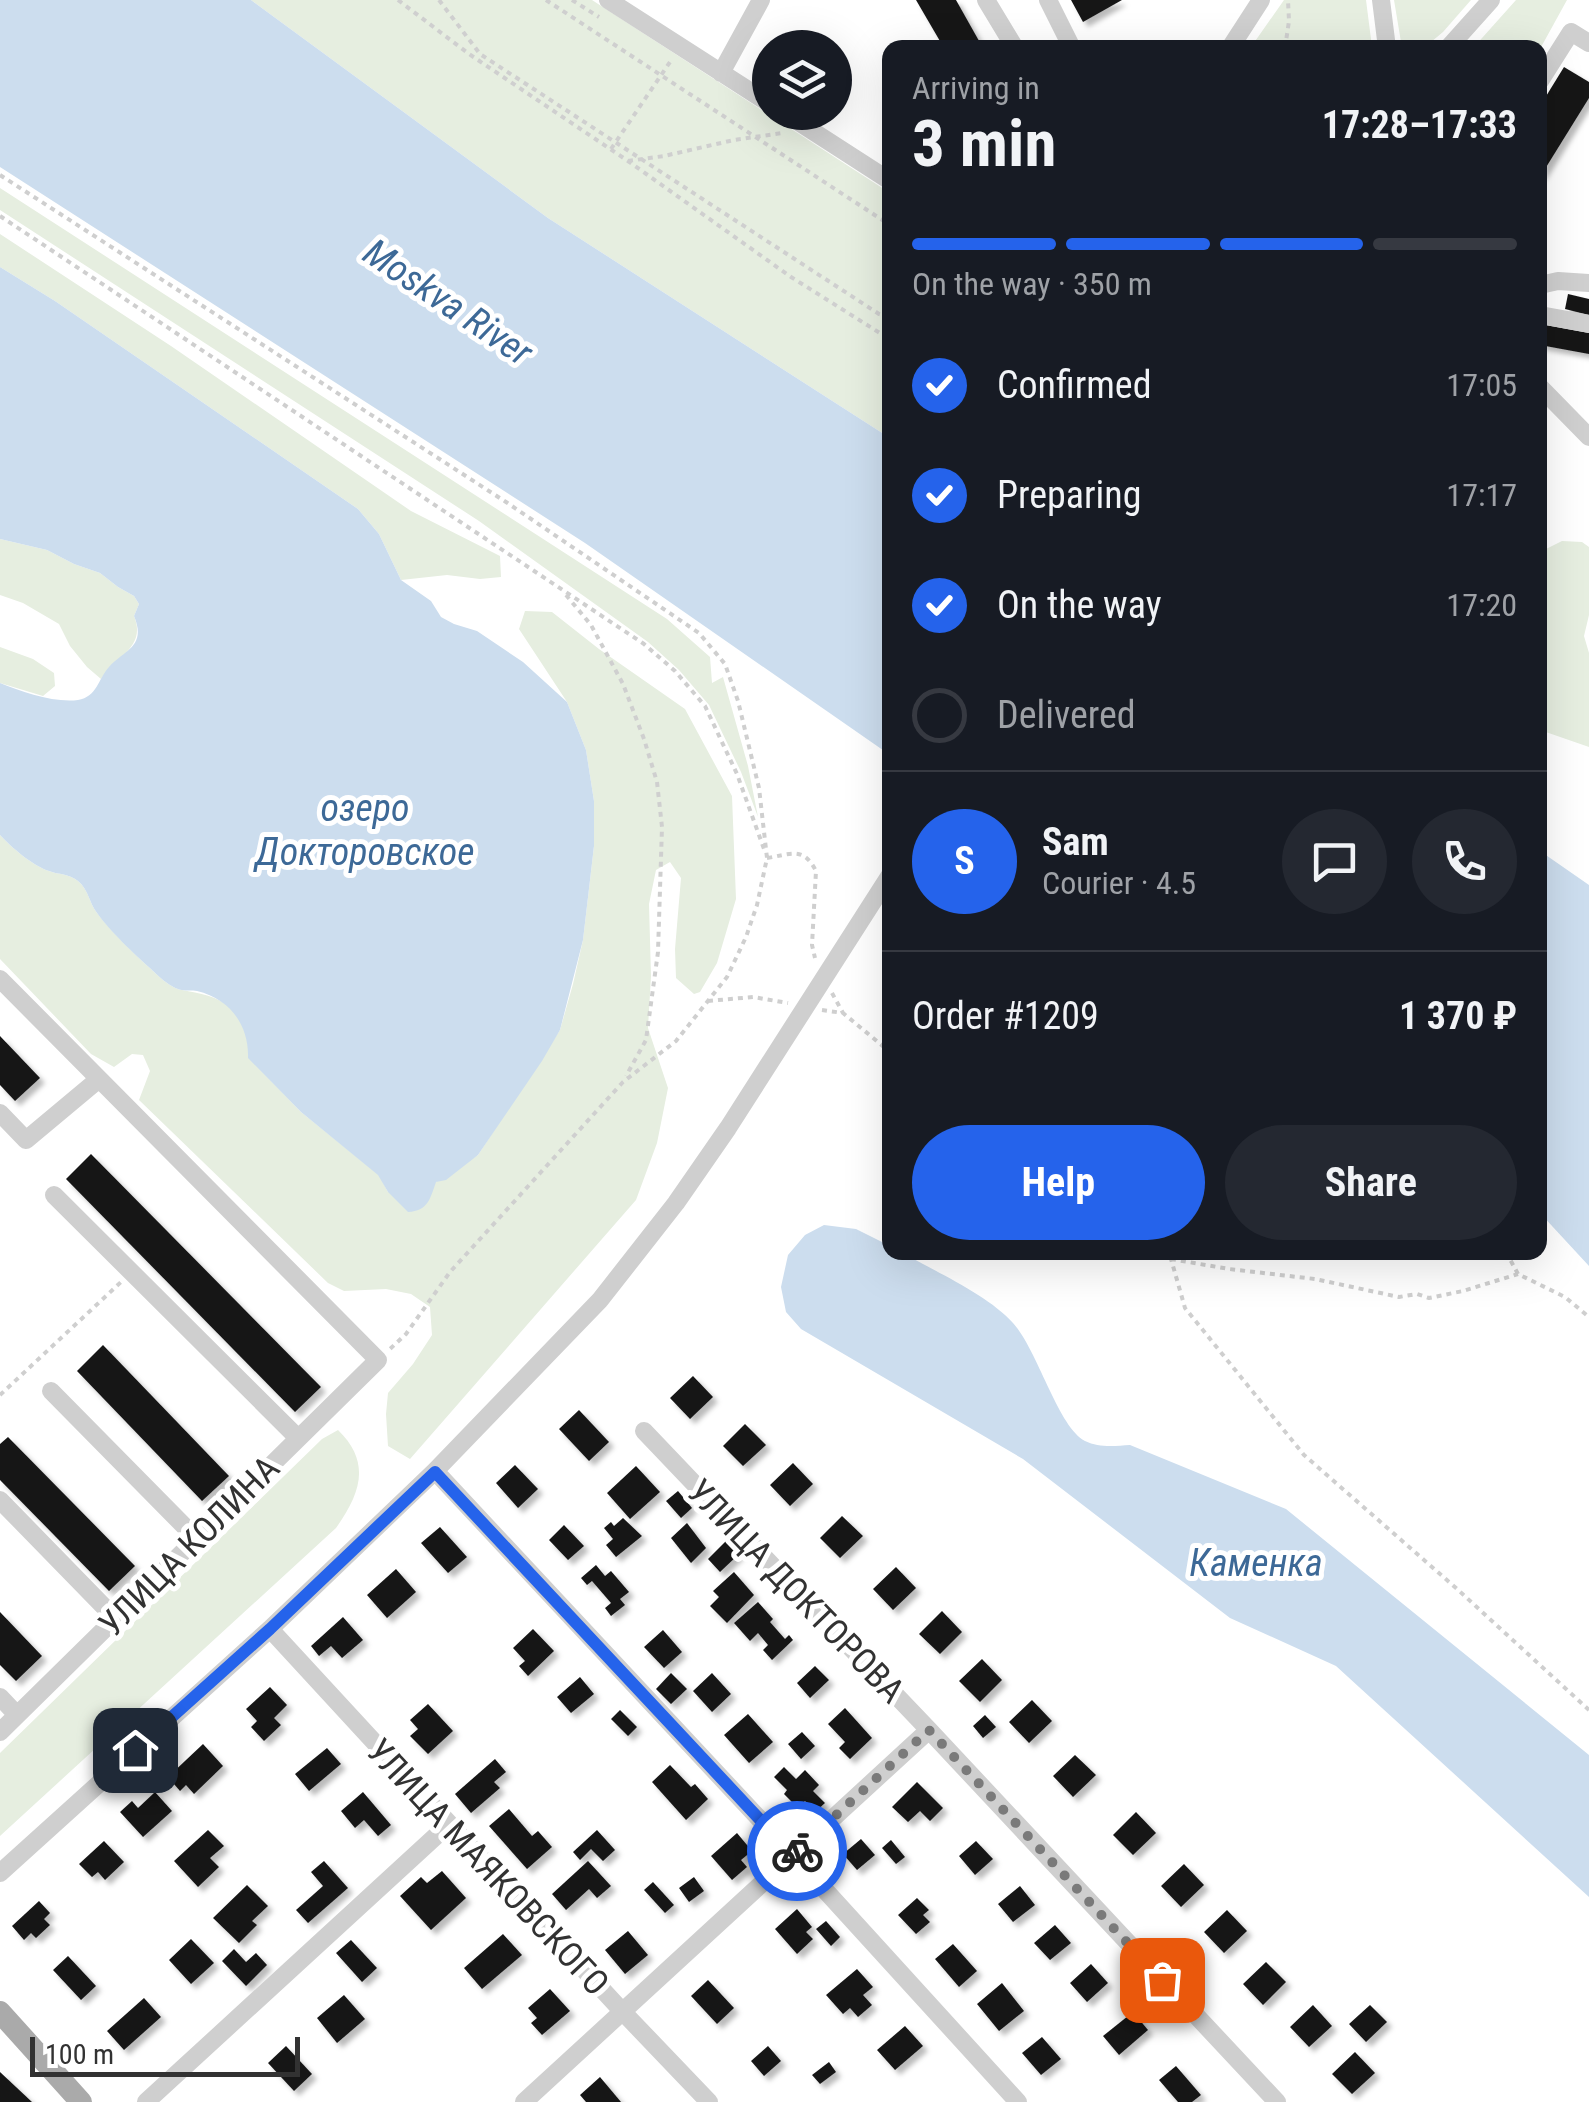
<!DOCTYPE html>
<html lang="en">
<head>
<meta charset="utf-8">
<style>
  :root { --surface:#171b24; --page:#242831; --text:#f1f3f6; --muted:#9ea1a6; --line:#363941; --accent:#2563eb }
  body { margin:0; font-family:"Roboto Condensed",sans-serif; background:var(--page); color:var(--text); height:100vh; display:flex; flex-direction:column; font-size:38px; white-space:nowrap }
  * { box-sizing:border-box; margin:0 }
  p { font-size:32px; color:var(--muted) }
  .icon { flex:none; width:55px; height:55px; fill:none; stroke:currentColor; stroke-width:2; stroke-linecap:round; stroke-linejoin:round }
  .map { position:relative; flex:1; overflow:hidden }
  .drawer { position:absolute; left:882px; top:40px; width:665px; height:1220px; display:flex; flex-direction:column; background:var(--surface); border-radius:20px; box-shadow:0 10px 40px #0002 }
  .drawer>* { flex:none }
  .fabs { position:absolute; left:752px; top:30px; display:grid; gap:20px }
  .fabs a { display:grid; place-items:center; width:100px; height:100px; border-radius:50%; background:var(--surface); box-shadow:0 10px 40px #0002; font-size:50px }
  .scale { position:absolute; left:30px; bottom:25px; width:270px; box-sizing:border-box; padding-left:10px; border:5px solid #323232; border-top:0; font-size:28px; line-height:35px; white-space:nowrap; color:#323232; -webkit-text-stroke:8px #fff; paint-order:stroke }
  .pin { position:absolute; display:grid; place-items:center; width:85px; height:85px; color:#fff; margin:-42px; border-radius:20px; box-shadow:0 5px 15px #0006 }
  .courier { position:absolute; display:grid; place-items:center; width:100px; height:100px; margin:-50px; border:8px solid #2563eb; border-radius:50%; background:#fff; color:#222; box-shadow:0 2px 12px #0007 }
  .summary em { font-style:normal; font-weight:700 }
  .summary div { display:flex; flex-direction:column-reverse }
  .summary { display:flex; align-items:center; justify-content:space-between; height:170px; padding:0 30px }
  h1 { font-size:65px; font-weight:700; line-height:75px }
  .bar { display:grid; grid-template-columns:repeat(4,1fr); gap:15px 10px; align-content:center; height:120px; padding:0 30px }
  .bar i { height:12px; border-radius:8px; background:var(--line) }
  .bar .selected { background:var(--accent) }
  .bar p { grid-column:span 4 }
  .line { display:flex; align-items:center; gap:25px; padding:0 30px; border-top:2px solid var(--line) }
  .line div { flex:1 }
  .round { display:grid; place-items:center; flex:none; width:105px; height:105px; border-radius:52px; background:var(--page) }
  ol { padding:0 30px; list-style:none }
  li { display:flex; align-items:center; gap:30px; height:110px }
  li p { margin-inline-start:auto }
  li .icon { padding:10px; border-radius:50%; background:var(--accent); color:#fff; stroke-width:4 }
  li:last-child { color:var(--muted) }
  li i { width:55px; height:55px; border:5px solid var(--line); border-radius:50% }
  .cta { display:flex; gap:20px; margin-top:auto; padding:20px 30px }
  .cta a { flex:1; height:115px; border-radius:60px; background:var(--accent); color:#fff; font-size:40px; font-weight:700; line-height:115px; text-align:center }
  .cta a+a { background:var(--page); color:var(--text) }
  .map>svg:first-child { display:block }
  .green { fill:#e6eee0 }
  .water { fill:#cde }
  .building { fill:#191919; filter:url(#shadow) }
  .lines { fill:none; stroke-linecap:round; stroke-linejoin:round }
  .path { stroke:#cfcfcf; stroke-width:4; stroke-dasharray:5 5; stroke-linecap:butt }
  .minor { stroke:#cfcfcf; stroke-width:18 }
  .major { stroke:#aaa; stroke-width:22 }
  .done { stroke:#7a7a7a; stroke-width:10; stroke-dasharray:0 18 }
  .route { stroke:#2563eb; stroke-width:12 }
  .labels { text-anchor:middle; stroke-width:10; stroke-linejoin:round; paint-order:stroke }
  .street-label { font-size:35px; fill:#323232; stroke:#fff }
  .water-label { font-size:38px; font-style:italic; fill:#3d6997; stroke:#fff }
</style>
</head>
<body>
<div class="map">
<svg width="1589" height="2102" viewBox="0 0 1589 2102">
  <defs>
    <filter id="shadow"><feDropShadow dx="5" dy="5" stdDeviation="2.5" flood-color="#0004"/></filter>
  </defs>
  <rect width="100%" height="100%" fill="#fff"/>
  <path class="green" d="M251 0H592L890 193V438L548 218Z
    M1284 0H1366L1372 47H1251Z
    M1394 0H1471L1443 32 1425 47 1402 48Z
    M1516 0H1567L1540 49 1474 47Z
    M0 188 667 619 710 657 712 683 723 677 748 766 758 817 741 772 709 705 679 670 648 642 479 521 0 210Z
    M0 234 171 346 411 511 500 556 501 577 480 579 447 575 401 580 379 534 358 509 55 301 0 267Z
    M0 539 47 550 74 564 100 573 118 587 134 596 139 604 134 616C147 647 115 657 101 679L87 667 70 646 59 624 23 603 0 595Z
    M1562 541 1582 542 1589 547V615L1584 636 1589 653V747L1540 730V552Z
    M525 611 552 612 599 649 685 709 732 796 736 899 717 963 700 992 694 994 676 978 675 949 681 878 670 862 656 870 649 904 651 976 648 1028 668 1088 657 1143 636 1200 410 1459 388 1446 386 1414 388 1393 413 1364 432 1335 430 1307 411 1294 386 1289 344 1291 328 1283 139 1100 150 1071 143 1055 132 1054 114 1067 91 1054 0 959V835C11 847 33 866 49 871 59 875 68 873 78 881 89 890 89 903 97 913 110 930 135 955 151 969 158 976 172 989 182 990 199 993 218 996 232 1009 245 1021 249 1041 249 1058L301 1112 379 1175 388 1192 436 1182 478 1155 560 1030 573 984 583 940 594 846V801L586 750 567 702 519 629Z
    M0 647 33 659 54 673 55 686 43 696 0 683Z
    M338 1430C372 1463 360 1494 336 1528L0 1836V1753L322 1439Z"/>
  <path class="water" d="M0 0H251L548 218 890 438V755L585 543 0 167Z
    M0 267 55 301 358 509 379 534 401 580 431 601 441 617 454 624 477 631 523 662 567 702 586 750 594 801V846L583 940 560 1030 542 1061 478 1155 446 1180 436 1182C430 1199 428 1211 408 1212L388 1192 378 1175 301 1112 248 1058C249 1025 230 999 197 991 192 990 187 991 182 990 172 989 158 976 151 969 135 955 109 930 97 913 89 903 89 890 78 881 68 873 59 875 49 871 33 866 11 847 0 835V683C22 692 54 703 78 700 97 697 98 679 109 667 124 650 147 647 134 616L139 604 134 596 118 587 100 573 74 564 47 550 0 539Z
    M1540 851 1589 885V1266L1540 1213Z
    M824 1225 856 1229 890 1246V1252L903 1253C936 1272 988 1295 1013 1323 1038 1351 1058 1427 1085 1441 1099 1448 1115 1446 1130 1445L1286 1509 1589 1755V1897L1336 1666 1230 1618 1023 1459 801 1329 786 1312 781 1287 788 1255 805 1235Z"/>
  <path class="building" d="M916 0H956L983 48H944Z
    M1071 0H1122L1083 22Z
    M1564 67 1589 82V98L1540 177V106Z
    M1568 294 1589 299V315L1565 309Z
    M1540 324 1589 333V354L1540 345Z
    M0 1036 40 1078 15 1101 0 1085Z
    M91 1154 321 1387 295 1412 66 1179Z
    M103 1345 229 1476 202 1501 77 1371Z
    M693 1376 713 1397 690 1419 670 1398Z
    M579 1410 609 1442 589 1461 559 1429Z
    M745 1424 766 1445 743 1466 723 1446Z
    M8 1437 135 1566 109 1591 0 1480V1444Z
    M793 1463 813 1484 790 1506 770 1485Z
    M515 1465 538 1489 518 1508 496 1483Z
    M636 1466 660 1492 630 1519 607 1493Z
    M678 1491 692 1508 681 1518 666 1501Z
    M842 1516 863 1536 840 1558 820 1538Z
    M623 1518 642 1536 616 1557 606 1545 613 1539 604 1528 611 1522 614 1526Z
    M687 1523 706 1548 691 1563 671 1538Z
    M564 1525 584 1546 568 1560 549 1540Z
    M440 1527 467 1557 448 1573 421 1543Z
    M726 1541 739 1554 720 1572 708 1559Z
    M596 1565 605 1576 611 1571 629 1592 620 1599 625 1605 611 1616 605 1608 611 1603 592 1581 587 1585 581 1578Z
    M896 1567 916 1588 893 1610 873 1589Z
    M396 1569 416 1592 387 1618 367 1595Z
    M734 1572 754 1595 727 1623 710 1606 719 1597 713 1591Z
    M758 1602 773 1619 770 1622 785 1639 789 1635 793 1640 772 1660 763 1650 768 1645 758 1633 750 1641 734 1623Z
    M942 1611 962 1632 940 1654 919 1634Z
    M0 1612 42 1656 16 1681 0 1665Z
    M343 1617 363 1640 342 1658 331 1646 319 1656 311 1646Z
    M533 1629 554 1651 528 1676 519 1666 525 1661 513 1648Z
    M663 1630 682 1652 664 1668 644 1647Z
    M982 1659 1002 1680 980 1702 959 1681Z
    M815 1666 829 1680 810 1698 797 1683Z
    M671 1673 687 1689 671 1704 656 1689Z
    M712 1673 731 1694 712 1712 693 1691Z
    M580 1677 594 1694 571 1713 557 1697Z
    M270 1687 287 1705 274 1718 281 1725 264 1741 251 1727 257 1721 246 1709Z
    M1032 1700 1052 1721 1029 1743 1009 1722Z
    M428 1704 453 1731 428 1754 410 1736 418 1729 410 1720Z
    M845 1708 872 1738 850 1759 839 1748 845 1742 828 1724Z
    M620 1710 637 1727 628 1736 611 1719Z
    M748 1714 773 1742 749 1763 724 1735Z
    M985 1715 996 1727 983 1738 973 1726Z
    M802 1732 815 1746 801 1759 788 1744Z
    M203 1744 223 1766 194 1794 186 1785 180 1791 168 1777Z
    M327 1748 341 1764 309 1791 295 1774Z
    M1075 1755 1096 1775 1073 1797 1053 1776Z
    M495 1759 506 1772 494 1782 500 1788 471 1813 455 1794Z
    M670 1765 691 1787 695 1784 708 1799 686 1820 652 1782Z
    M784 1767 796 1779 805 1770 819 1785 813 1791 825 1803 815 1812 805 1801 798 1808 784 1794 787 1790 774 1777Z
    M917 1782 943 1808 930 1821 920 1811 908 1822 892 1807Z
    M155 1792 172 1811 143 1837 120 1812 132 1801 138 1808Z
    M363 1792 391 1825 378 1836 364 1820 355 1828 341 1811Z
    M509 1809 532 1836 538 1831 552 1847 527 1869 489 1826Z
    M1136 1812 1156 1833 1133 1855 1113 1835Z
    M208 1830 224 1846 210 1858 219 1867 198 1887 174 1861Z
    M597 1830 615 1850 603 1861 591 1849 580 1860 573 1852Z
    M737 1833 752 1851 741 1860 747 1867 732 1880 711 1856Z
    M861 1839 875 1855 857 1870 843 1854Z
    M891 1840 905 1857 896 1864 882 1848Z
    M104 1841 124 1862 105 1880 98 1872 92 1877 79 1864Z
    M976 1841 993 1859 975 1875 959 1856Z
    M324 1861 348 1888 308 1923 296 1910 323 1886 311 1872Z
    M588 1861 611 1886 597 1898 589 1889 566 1910 552 1894Z
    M1184 1864 1204 1885 1181 1907 1161 1886Z
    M442 1871 466 1898 431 1930 400 1896 421 1877 427 1883Z
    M694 1877 704 1891 689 1902 679 1888Z
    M653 1882 674 1905 665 1913 644 1890Z
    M247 1885 268 1906 252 1921 257 1925 239 1943 213 1918Z
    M1020 1886 1035 1905 1013 1922 998 1904Z
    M917 1898 929 1910 923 1915 930 1922 916 1934 898 1915Z
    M39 1901 50 1913 44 1919 50 1925 36 1938 31 1933 24 1940 12 1926Z
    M797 1909 812 1927 806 1932 813 1939 797 1954 775 1929Z
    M1227 1910 1247 1931 1224 1953 1204 1932Z
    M826 1921 840 1937 831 1946 816 1929Z
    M1055 1925 1071 1943 1050 1960 1034 1943Z
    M628 1931 648 1955 625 1974 605 1950Z
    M503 1934 522 1955 482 1989 464 1968Z
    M191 1939 214 1963 191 1984 169 1960Z
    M351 1940 377 1968 362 1982 336 1953Z
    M953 1944 977 1971 959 1987 935 1959Z
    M234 1949 246 1962 256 1953 267 1965 246 1986 222 1961Z
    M68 1956 96 1986 81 2000 53 1970Z
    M1266 1962 1286 1982 1263 2005 1243 1984Z
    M1091 1964 1108 1983 1087 2002 1070 1983Z
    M857 1969 873 1987 863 1995 872 2005 858 2017 850 2008 843 2014 826 1995Z
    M708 1980 734 2008 717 2024 691 1996Z
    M1002 1983 1024 2011 999 2031 977 2004Z
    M550 1989 570 2011 542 2035 531 2023 537 2018 528 2008Z
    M344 1995 365 2019 337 2043 317 2018Z
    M144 1998 161 2017 124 2050 107 2031Z
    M1313 2005 1332 2026 1309 2047 1290 2027Z
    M1370 2005 1387 2022 1366 2042 1349 2024Z
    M1133 2012 1148 2030 1119 2055 1103 2036Z
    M905 2026 923 2046 895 2070 877 2050Z
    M1042 2037 1061 2059 1041 2075 1022 2053Z
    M286 2046 312 2074 294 2091 268 2063Z
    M768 2046 781 2061 764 2076 751 2061Z
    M1355 2052 1375 2073 1352 2094 1332 2074Z
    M829 2062 836 2072 820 2084 812 2075Z
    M1176 2066 1201 2095 1192 2102H1178L1159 2080Z
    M0 2072 32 2102H0Z
    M600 2077 621 2102H586L580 2095Z"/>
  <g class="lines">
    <path class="path" d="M398 0 469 54 628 161 791 277 883 335 890 337
      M439 0 480 54 879 314 890 317
      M546 0 890 225
      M572 0 599 17
      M1285 48 1289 21 1288 0
      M611 149 670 62
      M628 161 664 156 734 140 782 133
      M0 175 506 502 699 633 725 664 738 701 759 788 767 858 757 905 746 937 727 977 676 1041 623 1082 450 1272 406 1334 390 1349
      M0 216 644 644 675 671 705 706 737 774 764 849
      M566 595 591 625 623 684 644 739 657 782 662 827 658 952 646 1040 626 1076
      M767 858C789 855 803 845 816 871L812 945 815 958
      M832 993 843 1013
      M708 1001 753 997 788 1003
      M822 1010 843 1013 890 1052
      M1161 1252 1171 1259 1185 1308 1304 1455 1456 1588 1589 1710
      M1506 1252 1518 1274 1565 1297 1589 1317
      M1171 1259 1229 1269 1315 1279 1399 1297 1417 1294 1429 1298 1463 1291 1518 1274
      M0 1395 121 1282"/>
    <path class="minor" d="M608 0 770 104
      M986 0 1015 48
      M1048 0 1072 48
      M1381 0 1387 48
      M1230 48 1261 0
      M1448 48 1491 0
      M721 73 761 0
      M1540 81 1571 32 1589 43
      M783 112 890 181
      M1540 285 1558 281 1589 283
      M1540 315 1589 324
      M1540 387 1589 437
      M0 979 378 1360 0 1732
      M0 1113 26 1140 99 1079
      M54 1195 298 1438
      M51 1391 196 1538
      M644 1431 929 1730 1277 2102
      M435 1471 793 1855 1018 2102
      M0 1500 115 1618
      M270 1629 622 2011 709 2102
      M0 1697 17 1715
      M0 1873 270 1629 435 1471 600 1300 676 1203 728 1128 890 875
      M146 2102 449 1824
      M524 2102 929 1730"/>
    <path class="major" d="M0 2012 81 2102"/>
  </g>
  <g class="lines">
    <path class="done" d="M797 1851 929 1730 1162 1980"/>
    <path class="route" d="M135 1750 270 1629 435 1472 793 1855 797 1851"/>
  </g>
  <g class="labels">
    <g class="street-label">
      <text transform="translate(189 1546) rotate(-45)" y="12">УЛИЦА КОЛИНА</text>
      <text transform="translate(796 1591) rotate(46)" y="12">УЛИЦА ДОКТОРОВА</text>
      <text transform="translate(488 1867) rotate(47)" y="12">УЛИЦА МАЯКОВСКОГО</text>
    </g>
    <g class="water-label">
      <text transform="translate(448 302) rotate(34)" y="13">Moskva River</text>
      <text x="365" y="821">озеро<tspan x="365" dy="44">Докторовское</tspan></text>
      <text x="1256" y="1576">Каменка</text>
    </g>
  </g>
</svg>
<div class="fabs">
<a><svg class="icon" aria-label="layers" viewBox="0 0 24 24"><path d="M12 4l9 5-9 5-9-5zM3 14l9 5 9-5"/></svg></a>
</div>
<div class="scale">100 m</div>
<div class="pin" style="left:1162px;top:1980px;background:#ea580c"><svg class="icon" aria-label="bag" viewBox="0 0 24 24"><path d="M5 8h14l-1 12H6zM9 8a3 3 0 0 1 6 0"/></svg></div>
<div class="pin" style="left:135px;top:1750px;background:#1f2937"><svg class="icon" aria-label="home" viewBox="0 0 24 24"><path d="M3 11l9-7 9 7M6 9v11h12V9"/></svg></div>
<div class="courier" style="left:797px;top:1851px"><svg class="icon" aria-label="bike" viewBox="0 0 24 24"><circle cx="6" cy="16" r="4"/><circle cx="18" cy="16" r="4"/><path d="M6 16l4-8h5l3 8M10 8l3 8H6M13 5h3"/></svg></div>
<section class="drawer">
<div class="summary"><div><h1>3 min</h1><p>Arriving in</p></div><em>17:28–17:33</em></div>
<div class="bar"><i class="selected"></i><i class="selected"></i><i class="selected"></i><i></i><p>On the way · 350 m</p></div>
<ol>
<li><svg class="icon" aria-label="check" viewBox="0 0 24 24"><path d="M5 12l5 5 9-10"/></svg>Confirmed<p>17:05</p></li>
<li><svg class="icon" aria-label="check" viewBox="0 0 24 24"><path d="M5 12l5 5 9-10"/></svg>Preparing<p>17:17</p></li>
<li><svg class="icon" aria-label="check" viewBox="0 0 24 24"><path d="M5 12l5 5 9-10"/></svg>On the way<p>17:20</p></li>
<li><i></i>Delivered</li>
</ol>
<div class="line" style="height:180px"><b class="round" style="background:var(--accent);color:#fff">S</b><div><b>Sam</b><p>Courier · 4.5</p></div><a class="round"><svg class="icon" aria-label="chat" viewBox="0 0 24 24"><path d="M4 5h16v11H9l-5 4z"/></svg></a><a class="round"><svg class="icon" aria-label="phone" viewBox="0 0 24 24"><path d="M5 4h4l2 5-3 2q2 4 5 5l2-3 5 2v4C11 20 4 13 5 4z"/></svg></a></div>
<div class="line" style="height:130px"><div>Order #1209</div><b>1 370 ₽</b></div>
<div class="cta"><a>Help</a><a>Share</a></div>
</section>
</div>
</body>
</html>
